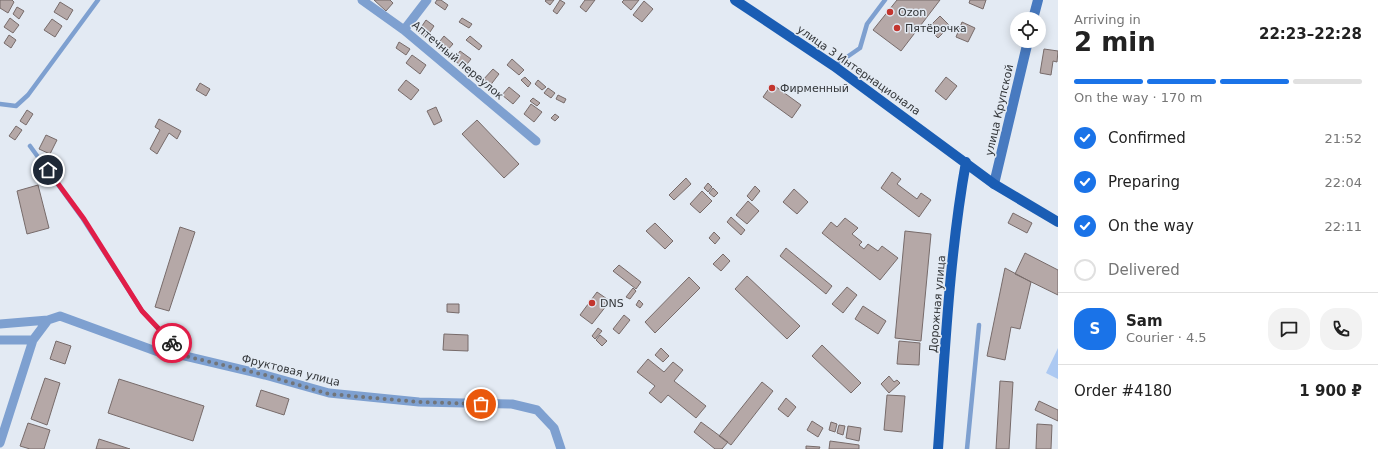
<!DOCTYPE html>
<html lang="en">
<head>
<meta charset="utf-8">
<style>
  :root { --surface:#fff; --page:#f2f2f2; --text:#222; --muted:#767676; --line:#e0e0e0; --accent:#1a73e8 }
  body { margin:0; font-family:"DejaVu Sans",sans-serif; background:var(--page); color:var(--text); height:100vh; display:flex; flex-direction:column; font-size:15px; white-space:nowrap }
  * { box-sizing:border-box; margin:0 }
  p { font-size:13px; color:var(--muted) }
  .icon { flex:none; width:22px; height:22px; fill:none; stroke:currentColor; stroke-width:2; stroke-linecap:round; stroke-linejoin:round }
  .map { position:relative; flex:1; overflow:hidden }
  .details { display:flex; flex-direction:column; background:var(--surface); width:320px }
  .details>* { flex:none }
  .controls { position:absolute; left:1010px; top:12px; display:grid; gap:8px }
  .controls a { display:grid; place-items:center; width:36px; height:36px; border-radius:50%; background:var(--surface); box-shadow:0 2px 10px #0003; font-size:20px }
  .pin { position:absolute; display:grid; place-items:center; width:34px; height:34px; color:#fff; margin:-17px; border:2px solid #fff; border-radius:50%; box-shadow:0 1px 4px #0007 }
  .courier { position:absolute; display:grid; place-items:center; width:40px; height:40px; margin:-20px; border:3px solid #e11d48; border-radius:50%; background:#fff; color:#222; box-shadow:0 1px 5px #0007 }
  .overview em { font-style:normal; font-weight:700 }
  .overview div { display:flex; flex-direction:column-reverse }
  .overview { display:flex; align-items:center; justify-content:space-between; height:68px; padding:0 16px }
  h1 { font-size:26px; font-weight:700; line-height:30px }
  .bar { display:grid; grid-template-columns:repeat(4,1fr); gap:6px 4px; align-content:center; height:48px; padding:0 16px }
  .bar i { height:5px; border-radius:3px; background:var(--line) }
  .bar .current { background:var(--accent) }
  .bar p { grid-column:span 4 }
  .line { display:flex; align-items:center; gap:10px; padding:0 16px; border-top:1px solid var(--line) }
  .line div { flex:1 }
  .round { display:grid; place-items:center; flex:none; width:42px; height:42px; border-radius:16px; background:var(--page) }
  ol { padding:0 16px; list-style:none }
  li { display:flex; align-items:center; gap:12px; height:44px }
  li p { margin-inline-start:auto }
  li .icon { padding:4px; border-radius:50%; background:var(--accent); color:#fff; stroke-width:4 }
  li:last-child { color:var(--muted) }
  li i { width:22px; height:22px; border:2px solid var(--line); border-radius:50% }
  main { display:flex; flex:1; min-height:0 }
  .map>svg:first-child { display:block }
  .green { fill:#acc9f2 }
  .building { fill:#b5a8a7; stroke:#776b6a }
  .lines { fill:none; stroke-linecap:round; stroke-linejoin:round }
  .lane { stroke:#7ea0d0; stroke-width:4.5 }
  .street { stroke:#7ea0d0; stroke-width:9 }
  .secondary { stroke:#487ac0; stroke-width:10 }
  .primary { stroke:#1a5db4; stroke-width:10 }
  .done { stroke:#71757a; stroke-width:4; stroke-dasharray:0 7.2 }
  .route { stroke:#e11d48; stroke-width:5 }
  .poi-dot { fill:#c3352e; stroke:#e3eaf3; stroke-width:1.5 }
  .labels { text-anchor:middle; stroke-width:3; stroke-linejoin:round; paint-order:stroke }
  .poi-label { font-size:11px; fill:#333639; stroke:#e3eaf3; text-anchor:start }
  .street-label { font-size:11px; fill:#333639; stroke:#e3eaf3 }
</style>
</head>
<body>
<main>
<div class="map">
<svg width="1058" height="449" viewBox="0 0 1058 449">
  <rect width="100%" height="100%" fill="#e3eaf3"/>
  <path class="green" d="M1058 348V379L1046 373Z"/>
  <path class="building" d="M0 0H12L14 2 8 13 0 8Z
    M374 0H390L393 3 386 11Z
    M437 0H441L448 5 445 10 435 3Z
    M546 0H554L550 5 545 1Z
    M560 0 565 3 557 14 553 11Z
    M585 0H595L586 12 580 7Z
    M624 0H639L631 10 622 2Z
    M897 0H940L901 51 873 30Z
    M970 0H986L983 9 969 3Z
    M644 1 653 9 642 22 633 15Z
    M60 2 73 10 67 20 54 12Z
    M17 7 24 11 19 19 13 14Z
    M940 16 950 26 938 38 928 28Z
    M10 18 19 25 13 33 4 27Z
    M462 18 472 24 469 28 459 22Z
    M52 19 62 26 55 37 44 30Z
    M426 20 434 26 426 38 418 32Z
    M962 22 975 28 968 42 956 37Z
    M9 35 16 40 11 48 4 43Z
    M444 36 453 44 445 53 436 46Z
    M470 36 482 46 479 50 466 40Z
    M399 42 410 49 406 55 396 48Z
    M1044 49 1058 51 1057 62 1053 61 1051 75 1040 73Z
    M460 51 471 59 464 68 454 60Z
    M412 55 426 65 420 74 406 63Z
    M512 59 524 70 519 75 507 65Z
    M493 69 499 74 489 87 482 81Z
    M525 77 531 83 528 87 521 80Z
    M946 77 957 86 946 100 935 91Z
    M406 80 419 90 411 100 398 90Z
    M538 80 546 87 542 90 535 84Z
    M200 83 210 89 206 96 196 90Z
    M772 84 801 105 792 118 763 97Z
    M509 87 520 96 513 104 502 95Z
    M548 88 555 93 551 98 544 93Z
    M558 95 566 99 564 103 556 99Z
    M533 98 540 103 537 106 530 101Z
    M531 104 542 112 534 122 524 114Z
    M436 107 442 121 434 125 427 111Z
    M27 110 33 114 26 125 20 121Z
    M555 114 559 117 555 121 551 118Z
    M159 119 181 131 177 139 169 133 157 154 150 149 160 130 155 127Z
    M477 120 519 164 504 178 462 134Z
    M16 126 22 130 15 140 9 136Z
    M46 135 57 140 50 154 39 149Z
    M892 172 901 179 897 184 917 199 921 193 931 200 919 217 881 188Z
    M686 178 691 184 674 200 669 195Z
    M708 183 712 187 708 192 704 188Z
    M38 185 49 228 27 234 17 191Z
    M755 186 760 191 752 201 747 196Z
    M713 188 718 193 714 197 709 193Z
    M794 189 808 202 797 214 783 202Z
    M702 191 712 201 700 213 690 204Z
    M748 201 759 211 747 224 736 215Z
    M1013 213 1032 223 1027 233 1008 223Z
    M731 217 745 230 741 235 727 222Z
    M845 218 858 228 852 234 862 242 859 245 864 249 868 244 878 251 882 246 898 258 880 280 822 233 831 222 837 227Z
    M655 223 673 241 665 249 646 231Z
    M180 227 195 232 169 311 155 307Z
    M905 231 931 234 921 341 895 338Z
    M714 232 720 238 715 244 709 238Z
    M786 248 832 286 826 294 780 256Z
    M1025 253 1058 270V295L1015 274Z
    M723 254 730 261 721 271 713 264Z
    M619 265 641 282 636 289 613 271Z
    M1005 268 1031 282 1020 329 1011 327 1005 360 987 356Z
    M747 276 800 326 787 339 735 289Z
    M689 277 700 288 655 333 645 322Z
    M847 287 857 295 843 313 832 304Z
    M633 288 636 291 630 299 626 297Z
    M597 292 610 301 592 324 580 315Z
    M639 300 643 304 640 308 636 305Z
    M447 304H459V313L447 312Z
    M863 306 886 321 878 334 855 319Z
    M624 315 630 320 619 334 613 329Z
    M598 328 602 331 595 339 592 336Z
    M444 334 468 335V351L443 350Z
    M600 335 607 341 602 346 596 340Z
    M56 341 71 346 65 364 50 359Z
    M899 341 920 343 919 365 897 364Z
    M822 345 861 383 851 393 812 356Z
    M661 348 669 356 663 362 655 355Z
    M648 359 664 372 673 362 683 370 674 381 706 406 696 418 668 395 661 403 649 393 655 386 637 372Z
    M889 376 894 382 897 380 900 383 889 393 881 384Z
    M45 378 60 383 47 425 31 419Z
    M119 379 204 406 193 441 108 413Z
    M1000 381 1013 382 1009 449H996Z
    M762 382 773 391 731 445 719 436Z
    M261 390 289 399 284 415 256 406Z
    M887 395 905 396 902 432 884 430Z
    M786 398 796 407 788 417 778 409Z
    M1039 401 1058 410V421L1035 410Z
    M812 421 823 428 818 437 807 430Z
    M701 422 728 442 722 449H715L694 432Z
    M831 422 837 424 835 432 829 430Z
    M28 423 50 430 44 449H30L20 446Z
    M1037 424 1052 425 1051 449H1036Z
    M839 425 845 426 843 435 837 433Z
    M848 426 861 428 859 441 846 438Z
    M99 439 130 449H96Z
    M830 441 859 445V449H829Z
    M806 446 820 447 819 449H806Z"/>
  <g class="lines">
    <path class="lane" d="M834 66 860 48 867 24 885 0
      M0 104 16 106 28 95 98 0
      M30 146 83 219 142 311 184 355
      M967 449 979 325"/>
    <path class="street" d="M362 0 404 30 536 141
      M404 30 427 0
      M0 324 48 320 60 316 161 353 185 356 265 375 329 393 419 402 512 404 537 410 554 428 561 449
      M0 340H33
      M0 443 33 340 48 320"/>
    <path class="secondary" d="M1033 19 1038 0
      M994 184 1028 41"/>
    <path class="primary" d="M735 0 834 66 994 184 1058 222
      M938 449C945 353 949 257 966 162"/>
  </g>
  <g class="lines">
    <path class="done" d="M172 343 185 356 265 375 329 394 419 402 481 404"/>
    <path class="route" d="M48 170 84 219 142 311 172 343"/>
  </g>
  <g class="poi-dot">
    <circle cx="890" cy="12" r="4"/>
    <circle cx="897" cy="28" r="4"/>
    <circle cx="772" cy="88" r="4"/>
    <circle cx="592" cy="303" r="4"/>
  </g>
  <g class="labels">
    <g class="poi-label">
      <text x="898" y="16">Ozon</text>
      <text x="905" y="32">Пятёрочка</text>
      <text x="780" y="92">Фирменный</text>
      <text x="600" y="307">DNS</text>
    </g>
    <g class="street-label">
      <text transform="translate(458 60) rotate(40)" y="4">Аптечный переулок</text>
      <text transform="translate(859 70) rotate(35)" y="4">улица 3 Интернационала</text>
      <text transform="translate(999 110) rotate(-77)" y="4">улица Крупской</text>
      <text transform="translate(937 304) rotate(-85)" y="4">Дорожная улица</text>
      <text transform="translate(291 370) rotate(14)" y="4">Фруктовая улица</text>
    </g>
  </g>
</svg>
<div class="controls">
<a><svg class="icon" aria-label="locate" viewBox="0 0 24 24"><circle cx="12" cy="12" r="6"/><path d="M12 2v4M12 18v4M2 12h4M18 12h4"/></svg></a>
</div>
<div class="pin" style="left:481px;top:404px;background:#ea580c"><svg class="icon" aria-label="bag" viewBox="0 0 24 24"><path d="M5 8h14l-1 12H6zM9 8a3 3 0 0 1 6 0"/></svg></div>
<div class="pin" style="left:48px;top:170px;background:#1f2937"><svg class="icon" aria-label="home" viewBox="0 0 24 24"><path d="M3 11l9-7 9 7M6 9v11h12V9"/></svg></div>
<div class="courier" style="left:172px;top:343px"><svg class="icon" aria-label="bike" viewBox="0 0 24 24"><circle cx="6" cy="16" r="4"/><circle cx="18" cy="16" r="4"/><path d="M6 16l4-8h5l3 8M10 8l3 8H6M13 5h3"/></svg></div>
</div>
<section class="details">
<div class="overview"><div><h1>2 min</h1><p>Arriving in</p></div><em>22:23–22:28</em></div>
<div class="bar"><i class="current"></i><i class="current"></i><i class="current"></i><i></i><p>On the way · 170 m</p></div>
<ol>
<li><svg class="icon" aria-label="check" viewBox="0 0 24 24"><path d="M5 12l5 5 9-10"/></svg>Confirmed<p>21:52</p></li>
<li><svg class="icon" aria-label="check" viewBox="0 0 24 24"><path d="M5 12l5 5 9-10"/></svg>Preparing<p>22:04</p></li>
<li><svg class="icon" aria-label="check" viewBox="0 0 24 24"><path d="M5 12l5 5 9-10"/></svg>On the way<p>22:11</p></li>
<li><i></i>Delivered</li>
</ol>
<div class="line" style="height:72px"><b class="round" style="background:var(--accent);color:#fff">S</b><div><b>Sam</b><p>Courier · 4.5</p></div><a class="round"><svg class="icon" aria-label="chat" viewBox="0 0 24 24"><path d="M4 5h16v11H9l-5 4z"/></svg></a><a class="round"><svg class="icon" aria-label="phone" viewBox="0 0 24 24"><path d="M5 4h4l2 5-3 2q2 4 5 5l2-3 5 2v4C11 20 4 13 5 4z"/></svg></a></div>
<div class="line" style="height:52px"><div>Order #4180</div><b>1 900 ₽</b></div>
</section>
</main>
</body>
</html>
